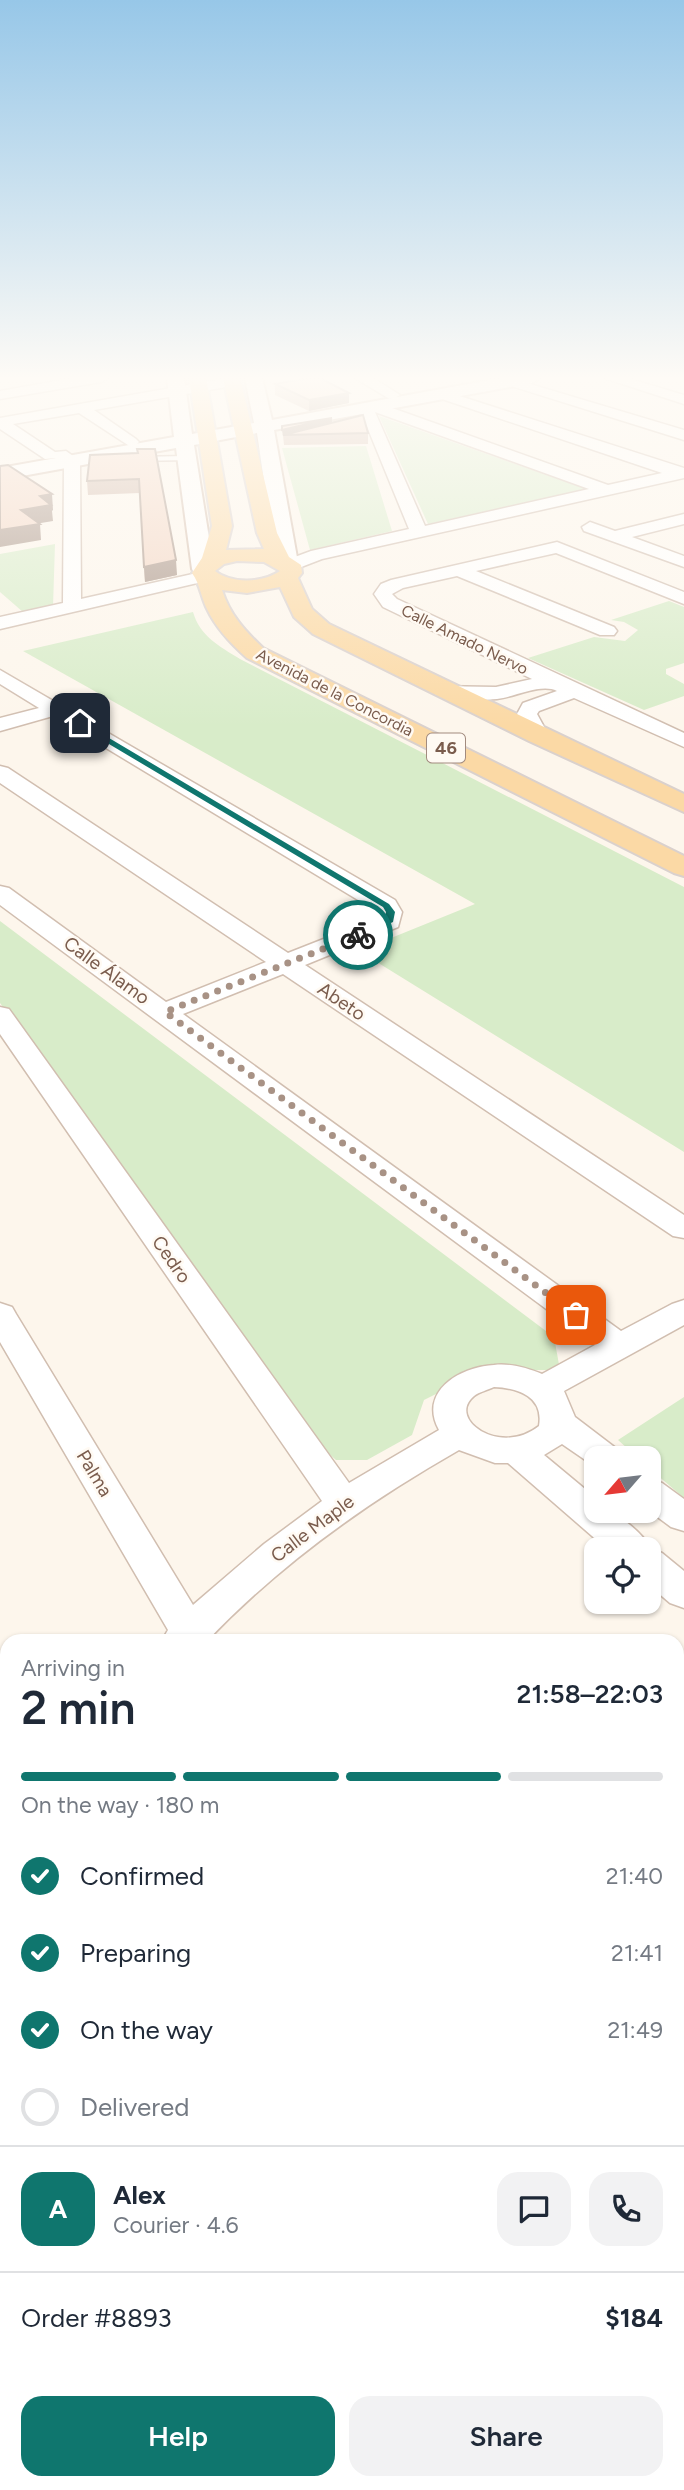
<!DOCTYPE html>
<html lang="en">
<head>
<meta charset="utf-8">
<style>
  :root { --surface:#fff; --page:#f2f2f3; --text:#1f2937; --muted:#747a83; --line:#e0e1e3; --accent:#0f766e }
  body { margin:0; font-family:Figtree,sans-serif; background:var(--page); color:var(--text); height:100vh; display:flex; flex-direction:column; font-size:26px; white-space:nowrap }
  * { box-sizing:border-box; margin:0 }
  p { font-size:23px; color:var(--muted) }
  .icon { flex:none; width:38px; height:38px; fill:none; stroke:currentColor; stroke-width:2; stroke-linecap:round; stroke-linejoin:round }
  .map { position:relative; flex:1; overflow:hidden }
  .drawer { position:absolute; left:0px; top:1634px; width:684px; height:856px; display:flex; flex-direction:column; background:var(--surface); border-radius:21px 21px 0 0; box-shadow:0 2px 5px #0004 }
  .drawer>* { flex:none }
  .needle { width:46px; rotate:242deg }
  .fabs { position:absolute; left:584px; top:1446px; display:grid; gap:14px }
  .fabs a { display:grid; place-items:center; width:77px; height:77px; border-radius:14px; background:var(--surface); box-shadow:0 2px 5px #0004; font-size:35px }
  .pin { position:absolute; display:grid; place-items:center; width:60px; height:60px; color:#fff; margin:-30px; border-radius:14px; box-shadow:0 4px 10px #0006 }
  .courier { position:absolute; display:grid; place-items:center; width:70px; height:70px; margin:-35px; border:5px solid #0f766e; border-radius:50%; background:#fff; color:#222; box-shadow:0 2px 9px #0007 }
  .headline em { font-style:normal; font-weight:600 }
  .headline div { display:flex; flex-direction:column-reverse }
  .headline { display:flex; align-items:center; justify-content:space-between; height:119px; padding:0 21px }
  h1 { font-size:46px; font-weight:600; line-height:52px }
  .bar { display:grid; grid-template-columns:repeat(4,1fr); gap:10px 7px; align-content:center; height:84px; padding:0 21px }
  .bar i { height:9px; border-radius:5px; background:var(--line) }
  .bar .current { background:var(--accent) }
  .bar p { grid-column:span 4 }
  .line { display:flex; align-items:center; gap:18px; padding:0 21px; border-top:2px solid var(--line) }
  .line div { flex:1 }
  .round { display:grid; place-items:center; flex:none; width:74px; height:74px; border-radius:21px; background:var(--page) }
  ol { padding:0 21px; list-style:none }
  li { display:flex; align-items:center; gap:21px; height:77px }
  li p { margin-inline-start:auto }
  li .icon { padding:7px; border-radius:50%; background:var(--accent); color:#fff; stroke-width:4 }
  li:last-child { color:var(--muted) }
  li i { width:38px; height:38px; border:4px solid var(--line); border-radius:50% }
  .cta { display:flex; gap:14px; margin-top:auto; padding:14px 21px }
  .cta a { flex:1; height:80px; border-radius:21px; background:var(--accent); color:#fff; font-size:28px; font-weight:600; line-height:80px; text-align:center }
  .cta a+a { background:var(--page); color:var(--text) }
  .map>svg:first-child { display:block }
  .green { fill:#d8ecc9 }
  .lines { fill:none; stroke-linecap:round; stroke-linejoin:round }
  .lane-casing { stroke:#d1beb0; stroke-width:3 }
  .street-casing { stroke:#d1beb0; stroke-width:3 }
  .secondary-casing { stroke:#d6c0b0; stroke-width:4 }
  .primary-casing { stroke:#dad1cd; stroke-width:4 }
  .lane { fill:#fff; fill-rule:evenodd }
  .street { fill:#fff; fill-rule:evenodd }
  .secondary { fill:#fff; fill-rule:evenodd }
  .primary { fill:#fbd9a5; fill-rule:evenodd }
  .wall { fill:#d1b7a8 }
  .shaded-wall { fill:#aa9588 }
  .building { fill:#f3d5c3; stroke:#aa9588; stroke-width:2 }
  .route { fill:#0f766e }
  .done { stroke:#a89285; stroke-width:7; stroke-dasharray:0 12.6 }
  .labels { text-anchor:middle; stroke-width:5; stroke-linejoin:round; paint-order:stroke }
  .far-street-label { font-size:16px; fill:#7a5c4d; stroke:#fffaf3 }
  .shield { fill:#fffaf3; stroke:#a28b7f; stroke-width:2 }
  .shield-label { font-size:18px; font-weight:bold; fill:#7a5c4d }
  .street-label { font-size:19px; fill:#7a5c4d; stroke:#fffaf3 }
</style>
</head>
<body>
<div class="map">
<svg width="684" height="2490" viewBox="0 0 684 2490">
  <rect width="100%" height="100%" fill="#fdf6ec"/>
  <path class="green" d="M379 416 586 489 428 524Z
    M366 446 392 531 310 550 282 448Z
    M55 544 53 607 23 612 0 592V554Z
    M669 601 684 607V663L666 669V674L684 684V696L644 710 528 658 594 637 625 641 638 630 624 622 611 620Z
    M193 612C200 636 219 646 240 659L684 887V1152L359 951 475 904 23 651Z
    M0 921 554 1337 560 1370H484L424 1400 412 1435 367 1460H336L319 1445 0 1003Z
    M684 1397V1498L649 1468V1458H638L618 1440Z
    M29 2483H163L156 2490H22Z"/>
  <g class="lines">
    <g class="lane-casing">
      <path id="lane" d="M186 456 189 460 136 461 132 459 136 457Z"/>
    </g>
    <g class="street-casing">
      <path id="street" d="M73 378H108L101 382 0 399V391Z
        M228 378 237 379 239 382 232 386 94 410 136 439 139 442 136 445 131 447 79 413 13 424 55 452 66 451 80 461 81 599 206 571 215 576 206 581 0 629V617L63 603 64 463 56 458 45 459 0 429V418Z
        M355 378H373L400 395 393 399 388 398Z
        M510 378 684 430V440L508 385 506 382Z
        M604 378H627L684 395V404Z
        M441 390 684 468V478L322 559 296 569H284L281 565 284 561 311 551 409 529 359 407 361 404 378 403 608 485 662 473 436 397V391ZM375 412 589 489 425 526Z
        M684 514V524L632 537 684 556V567L584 531 582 527 590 522 615 531Z
        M557 542 684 592V604L556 553 476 571 614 627 617 631 614 635H600L457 576 403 588 392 594 397 599 684 733V747L574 698 539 711 537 714 549 736 545 740H531L517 714 523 703 557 691C541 683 515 697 497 699 476 701 455 699 435 694L432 690 435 686 496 687 532 679 383 607 374 594 381 584 391 580Z
        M0 670 395 900 402 912 398 927 305 965 684 1215V1238L673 1236 283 974 183 1014 621 1331 672 1304 684 1300V1325L564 1391 575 1417 617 1449 622 1458H597V1468L562 1444 544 1455 597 1499V1510C616 1510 642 1532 651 1549L662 1553 684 1571V1608L670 1603 649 1585V1549H607L508 1463H495L459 1450C366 1503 280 1564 206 1642H161L168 1630 0 1342V1303L12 1307 16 1314 193 1605 264 1544 322 1501 0 1034V1007L9 1009 349 1483 439 1430C418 1392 459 1367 494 1365 510 1363 527 1368 542 1374L595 1345 0 905V886L9 888 166 1002 266 962 0 783V766L8 768 288 953 377 918 378 912 53 716 0 731V718L39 708 0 684ZM494 1387C519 1388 544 1397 539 1426 500 1457 446 1419 474 1396 479 1392 488 1390 494 1387Z
        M649 1479 662 1483 684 1499V1531L671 1527 648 1510Z
        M0 1760 7 1763V1845L0 1847Z
        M684 1837V1879L677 1882V1840Z
        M684 2032V2080L677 2082V2034Z
        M7 2453V2483H34L32 2490H0V2456Z
        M186 2483H301L300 2490H184Z"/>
    </g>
    <g class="secondary-casing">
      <path id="secondary" d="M167 378H184L192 434 254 423 245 378H262L272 420 501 378H540L532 383 274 430 298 563 295 568H279L276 563 257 433 194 445 214 569 211 574H195L192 569 176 448 0 480V468L174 437Z"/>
    </g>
    <g class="primary-casing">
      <path id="primary" d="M189 378H206L232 526 226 550 264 549 257 533 223 378H240L277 533 289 557 301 565 302 573 298 578 312 609 329 624 684 794V812L529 741 313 634 294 617 280 587 247 593 222 590C230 615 245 631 263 648L684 856V876L674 873 247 658C231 644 216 628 207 609 201 597 200 584 192 573L202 558 212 526ZM237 561 264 562 280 571C262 583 232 584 215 571L224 564Z"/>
    </g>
    <use href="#lane" class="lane"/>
    <use href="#street" class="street"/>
    <use href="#secondary" class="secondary"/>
    <use href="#primary" class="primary"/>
  </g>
  <path class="wall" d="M275 384 349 393V403L309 411 275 395Z
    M332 423 368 433V444L284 445 282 426Z
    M138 453 177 575 145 582 140 493 88 495 87 481Z
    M7 1945V2110L0 2101V1950Z"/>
  <path class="shaded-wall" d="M349 393V403L309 411V400Z
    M332 418V423L283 435V436L282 430Z
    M52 494 53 510 52 511 53 521 23 526 21 510 40 496Z
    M40 524 41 540 0 547V530Z
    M176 560 177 575 145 582 144 567Z
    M7 2271V2300L0 2306V2278Z"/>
  <path class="building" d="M310 378H320L349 393 309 400 275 384Z
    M363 415 368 433 283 435Z
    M332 418 282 430V426Z
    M137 449H155L176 560 144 567 139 479 87 481 90 455 138 453Z
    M8 465 52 494 40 496 51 505 21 510 40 524 0 530V466Z
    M7 1945V2091L0 2082V1950Z
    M0 2172 7 2181V2271L0 2278Z"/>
  <linearGradient id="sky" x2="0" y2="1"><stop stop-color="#97c7e8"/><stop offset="0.52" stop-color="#fefbf6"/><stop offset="1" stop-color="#fefbf6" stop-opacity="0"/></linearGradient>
  <rect width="684" height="727" fill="url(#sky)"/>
  <path class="route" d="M77 722H82L389 904 395 912 393 922 361 937H355V933L384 921 386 912 383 907 77 725Z"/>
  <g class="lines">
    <path class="done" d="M358 935 165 1012 576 1315"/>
  </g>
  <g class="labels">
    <g class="far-street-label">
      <text transform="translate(465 639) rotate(26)" y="6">Calle Amado Nervo</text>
      <text transform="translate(335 692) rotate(27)" y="6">Avenida de la Concordia</text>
    </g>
    <rect class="shield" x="427" y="733.5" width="38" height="29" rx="5"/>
    <g class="shield-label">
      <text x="446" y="754">46</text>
    </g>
    <g class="street-label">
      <text transform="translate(107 970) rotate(36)" y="7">Calle Álamo</text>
      <text transform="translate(342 1001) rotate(34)" y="7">Abeto</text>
      <text transform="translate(172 1259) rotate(55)" y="7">Cedro</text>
      <text transform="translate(95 1473) rotate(59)" y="7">Palma</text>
      <text transform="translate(312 1528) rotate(-37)" y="7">Calle Maple</text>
    </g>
  </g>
</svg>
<div class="fabs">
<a><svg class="needle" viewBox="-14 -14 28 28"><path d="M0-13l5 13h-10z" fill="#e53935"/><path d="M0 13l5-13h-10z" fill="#747a83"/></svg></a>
<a><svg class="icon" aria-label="locate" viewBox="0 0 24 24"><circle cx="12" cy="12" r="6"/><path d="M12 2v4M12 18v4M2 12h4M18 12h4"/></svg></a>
</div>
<div class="pin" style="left:576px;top:1315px;background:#ea580c"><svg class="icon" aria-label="bag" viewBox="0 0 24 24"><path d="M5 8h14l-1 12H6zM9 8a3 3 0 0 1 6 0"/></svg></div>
<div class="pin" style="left:80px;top:723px;background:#1f2937"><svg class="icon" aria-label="home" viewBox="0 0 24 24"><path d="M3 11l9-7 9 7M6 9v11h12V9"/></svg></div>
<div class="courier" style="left:358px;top:935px"><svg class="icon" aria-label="bike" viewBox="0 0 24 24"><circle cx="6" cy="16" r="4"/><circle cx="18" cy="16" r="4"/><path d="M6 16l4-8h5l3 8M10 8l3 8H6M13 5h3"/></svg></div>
<section class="drawer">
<div class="headline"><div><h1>2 min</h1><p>Arriving in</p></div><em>21:58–22:03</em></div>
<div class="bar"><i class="current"></i><i class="current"></i><i class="current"></i><i></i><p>On the way · 180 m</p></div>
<ol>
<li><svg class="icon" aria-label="check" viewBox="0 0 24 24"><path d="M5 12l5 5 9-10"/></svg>Confirmed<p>21:40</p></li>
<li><svg class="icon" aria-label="check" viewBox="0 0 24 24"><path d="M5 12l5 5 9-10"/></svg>Preparing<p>21:41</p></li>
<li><svg class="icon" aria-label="check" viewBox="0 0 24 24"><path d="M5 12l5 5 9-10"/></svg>On the way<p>21:49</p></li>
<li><i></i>Delivered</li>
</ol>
<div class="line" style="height:126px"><b class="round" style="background:var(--accent);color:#fff">A</b><div><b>Alex</b><p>Courier · 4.6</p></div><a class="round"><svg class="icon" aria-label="chat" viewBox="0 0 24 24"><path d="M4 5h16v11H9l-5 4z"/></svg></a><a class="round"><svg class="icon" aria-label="phone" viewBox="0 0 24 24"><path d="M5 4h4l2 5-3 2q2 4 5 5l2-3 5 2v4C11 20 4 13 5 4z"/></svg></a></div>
<div class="line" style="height:91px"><div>Order #8893</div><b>$184</b></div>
<div class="cta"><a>Help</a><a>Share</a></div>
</section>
</div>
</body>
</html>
